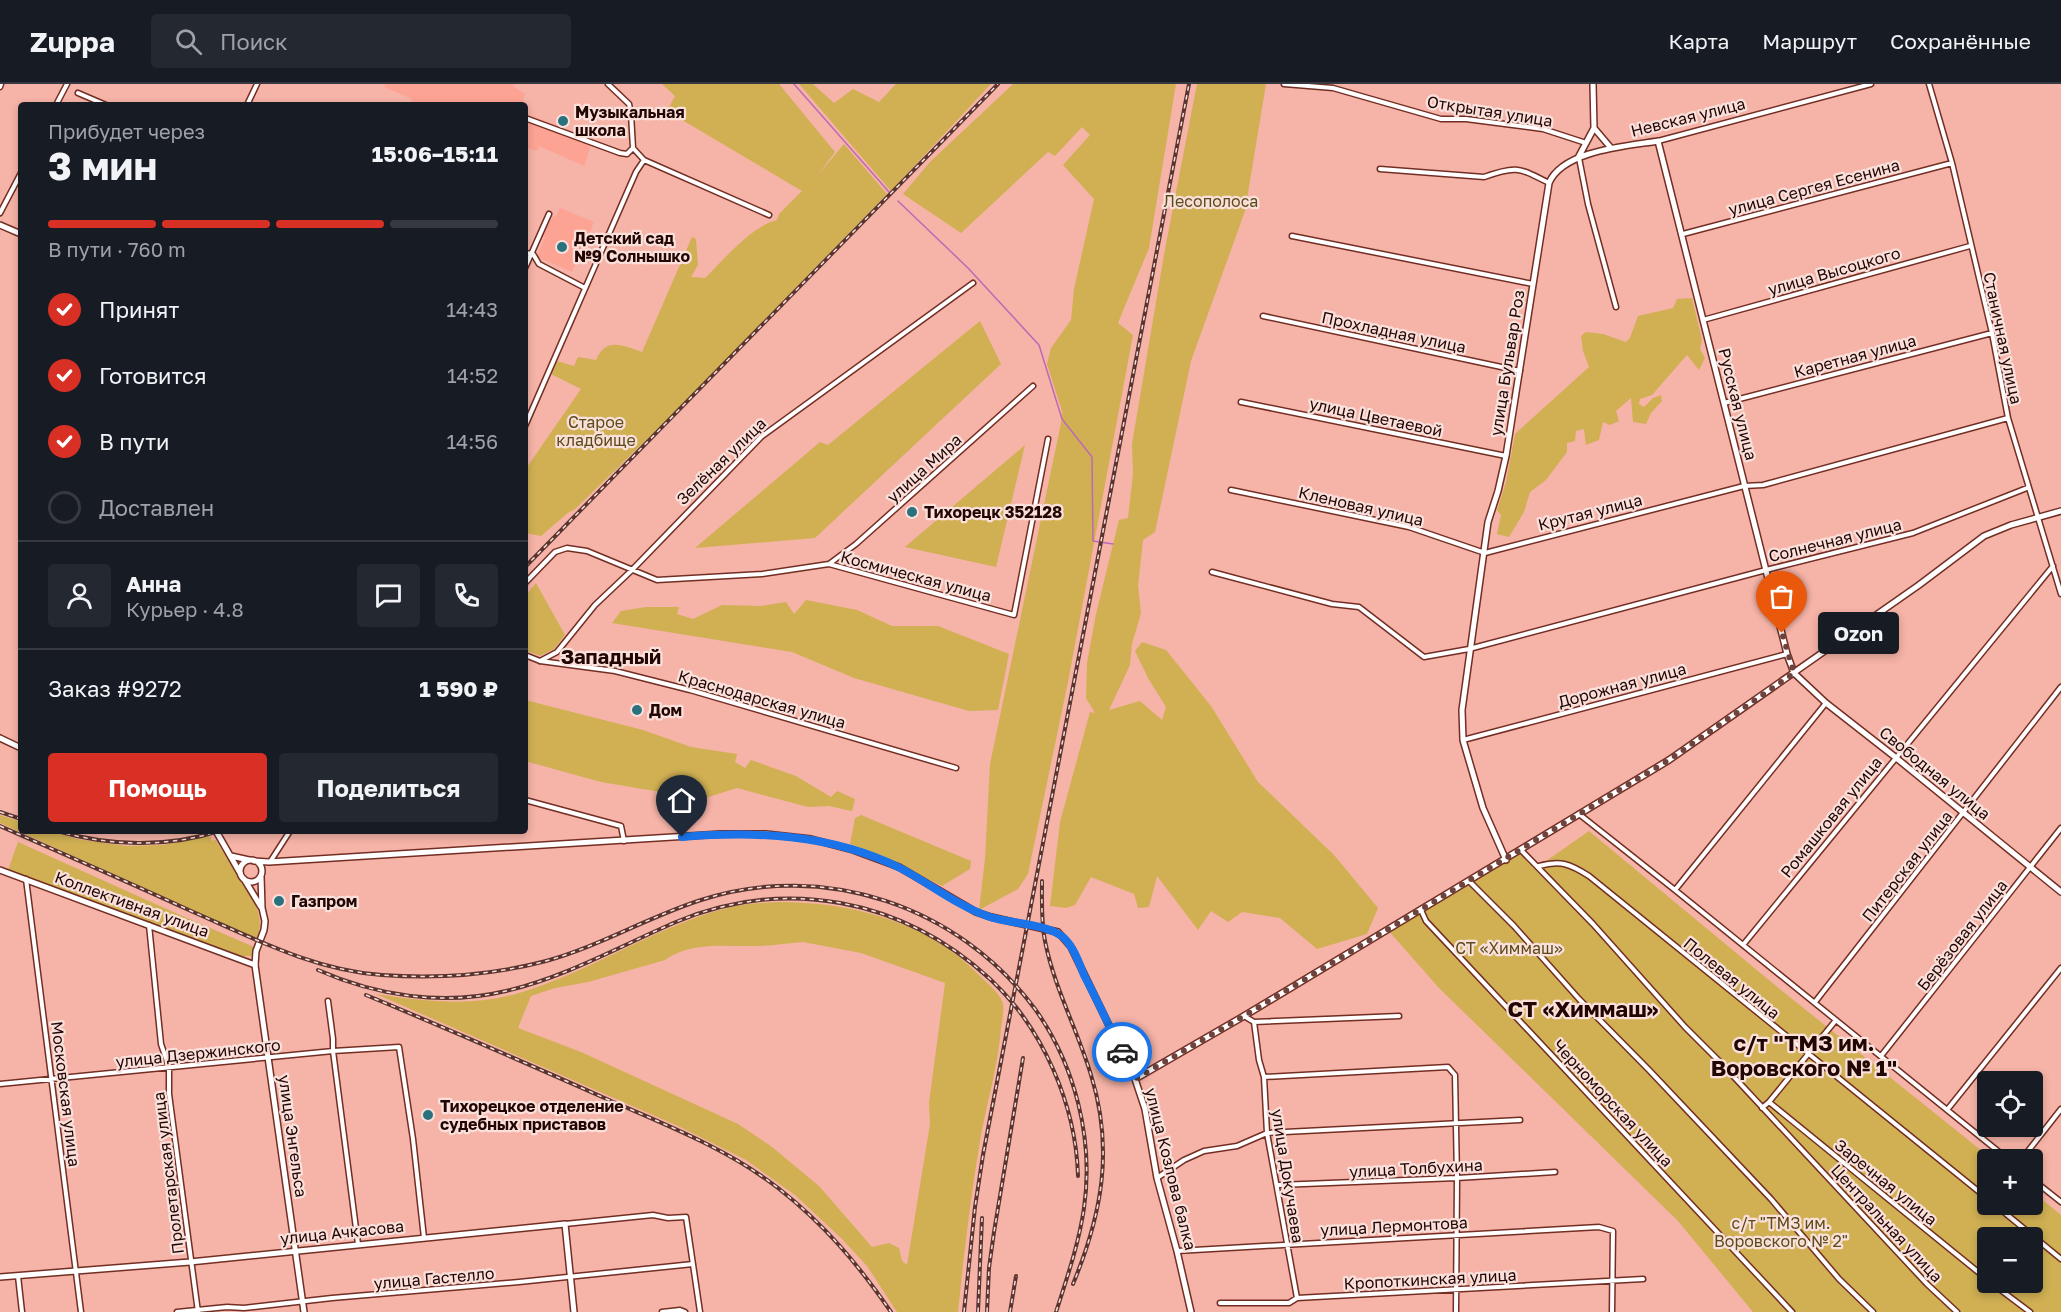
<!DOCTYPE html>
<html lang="ru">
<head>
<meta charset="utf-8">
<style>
  :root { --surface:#171b24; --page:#242831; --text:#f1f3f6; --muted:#9ea1a6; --line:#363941; --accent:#d93025 }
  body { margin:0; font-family:"Golos Text",sans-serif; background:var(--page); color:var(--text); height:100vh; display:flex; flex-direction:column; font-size:22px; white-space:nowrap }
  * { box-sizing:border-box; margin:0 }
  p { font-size:20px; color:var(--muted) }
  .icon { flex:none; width:33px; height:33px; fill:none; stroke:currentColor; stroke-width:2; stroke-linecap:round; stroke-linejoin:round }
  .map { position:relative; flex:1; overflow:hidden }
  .details { position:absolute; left:18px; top:18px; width:510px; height:732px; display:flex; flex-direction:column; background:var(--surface); border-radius:6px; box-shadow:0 3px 9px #0003 }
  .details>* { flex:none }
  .buttons { position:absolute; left:1977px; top:987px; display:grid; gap:12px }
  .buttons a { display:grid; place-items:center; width:66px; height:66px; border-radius:6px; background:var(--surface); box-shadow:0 3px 9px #0003; font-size:30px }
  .pin { position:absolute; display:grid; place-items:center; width:51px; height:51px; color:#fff; margin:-62px -26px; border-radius:50% 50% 50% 0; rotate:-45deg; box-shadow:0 0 6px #0007 }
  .pin .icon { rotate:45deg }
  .courier { position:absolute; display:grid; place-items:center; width:60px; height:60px; margin:-30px; border:4px solid #1a73e8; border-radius:50%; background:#fff; color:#222; box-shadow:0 2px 8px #0007 }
  .bubble { position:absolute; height:42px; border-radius:6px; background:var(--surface); box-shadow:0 3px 9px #0003; font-size:20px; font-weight:700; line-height:42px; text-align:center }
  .headline em { font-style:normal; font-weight:700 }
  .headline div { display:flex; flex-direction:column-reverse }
  .headline { display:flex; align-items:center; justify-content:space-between; height:102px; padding:0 30px }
  h1 { font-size:39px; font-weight:700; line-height:45px }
  .bar { display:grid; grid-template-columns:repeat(4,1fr); gap:9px 6px; align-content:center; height:72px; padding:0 30px }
  .bar i { height:8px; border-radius:4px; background:var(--line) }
  .bar .current { background:var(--accent) }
  .bar p { grid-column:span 4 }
  .line { display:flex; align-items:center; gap:15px; padding:0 30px; border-top:2px solid var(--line) }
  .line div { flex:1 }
  .round { display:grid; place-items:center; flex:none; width:63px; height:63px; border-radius:6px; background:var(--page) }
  ol { padding:0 30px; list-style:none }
  li { display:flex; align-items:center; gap:18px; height:66px }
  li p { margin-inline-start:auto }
  li .icon { padding:6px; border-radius:50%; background:var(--accent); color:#fff; stroke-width:4 }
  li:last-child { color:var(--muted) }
  li i { width:33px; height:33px; border:3px solid var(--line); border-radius:50% }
  .action { display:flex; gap:12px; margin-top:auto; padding:12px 30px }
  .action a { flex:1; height:69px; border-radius:6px; background:var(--accent); color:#fff; font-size:24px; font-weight:700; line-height:69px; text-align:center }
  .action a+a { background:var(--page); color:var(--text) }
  header { display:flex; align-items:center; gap:36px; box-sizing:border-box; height:84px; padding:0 30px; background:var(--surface); border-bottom:2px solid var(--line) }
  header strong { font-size:28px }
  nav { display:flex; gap:33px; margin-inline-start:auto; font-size:21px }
  .search { width:420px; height:54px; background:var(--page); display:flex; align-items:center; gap:15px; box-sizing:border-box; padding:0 21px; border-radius:6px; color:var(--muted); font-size:22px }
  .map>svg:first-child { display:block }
  .built { fill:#fda394 }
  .green { fill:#d0b053; fill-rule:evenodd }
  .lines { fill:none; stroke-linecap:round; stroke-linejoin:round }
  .stream { stroke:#bc6ab5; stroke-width:1.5 }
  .minor-casing { stroke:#732e24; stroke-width:7 }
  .tertiary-casing { stroke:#732e24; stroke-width:8 }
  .secondary-casing { stroke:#732e24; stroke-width:8 }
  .minor { stroke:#fff; stroke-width:4 }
  .tertiary { stroke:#fff; stroke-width:5 }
  .secondary { stroke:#fff; stroke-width:5 }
  .rail-casing { stroke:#5a342f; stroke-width:4 }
  .rail { stroke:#fae0db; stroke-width:1.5; stroke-dasharray:4.5; stroke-linecap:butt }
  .done { stroke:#6c433d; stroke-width:6; stroke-dasharray:0 10.8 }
  .route { stroke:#1a73e8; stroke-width:8 }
  .poi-dot { fill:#29717d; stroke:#fae0db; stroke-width:2 }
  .labels { text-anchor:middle; stroke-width:4.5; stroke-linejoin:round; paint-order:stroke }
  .street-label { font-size:16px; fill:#220604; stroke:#fae0db }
  .poi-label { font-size:16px; font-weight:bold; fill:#220604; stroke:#fae0db; text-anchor:start }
  .park-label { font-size:16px; fill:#5b4b1b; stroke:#fae0db }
  .quarter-label { font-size:20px; font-weight:bold; fill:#220604; stroke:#fae0db }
  .district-label { font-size:22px; font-weight:bold; fill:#220604; stroke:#fae0db }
</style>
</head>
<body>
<header>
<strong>Zuppa</strong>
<div class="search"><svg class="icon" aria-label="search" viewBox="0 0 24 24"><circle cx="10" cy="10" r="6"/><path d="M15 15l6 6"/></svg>Поиск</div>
<nav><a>Карта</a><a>Маршрут</a><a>Сохранённые</a></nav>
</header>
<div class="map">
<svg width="2061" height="1228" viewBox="0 0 2061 1228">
  <rect width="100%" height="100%" fill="#f6b3a7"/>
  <path class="built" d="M386 0H514L513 2 525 10 522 21H410L412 15 384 3Z
    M525 29 622 67 621 71 591 61 584 82 539 62 537 67 525 63Z
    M560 124 594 138 572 188 537 173 545 153 543 152 552 133 556 132Z"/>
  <path class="green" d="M662 0H779L835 68 817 92 844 60 887 110 668 335 574 426 569 428 541 452 525 449V386L581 305 551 290 557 277 574 282 578 273 596 276C606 252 624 262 642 268L692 153 696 155 698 181 691 193 705 194C725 175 750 143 777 136L779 130 802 107 667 27 675 12Z
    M799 0H813L834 19 853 5 879 18 896 0H991L891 107Z
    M1013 0H1176L1149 164 1118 239 1133 251 1068 598 1028 790 1018 805 979 826 985 775 990 680 1061 339 1062 327 1047 280 1051 264 1071 236 1074 205 1094 115 1063 81 1090 51 1082 43 1055 72 1048 68 961 149 903 110 930 78Z
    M1197 0H1266L1245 127 1191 277 1155 448 1143 456 1138 502 1141 529 1132 560 1130 581 1109 626 1140 617 1162 636 1166 623 1148 594 1135 567 1142 558 1166 566 1211 622 1258 698 1334 771 1378 824 1367 850 1317 865 1280 834 1242 828 1228 838 1211 827 1198 846 1157 792 1149 823 1138 824 1134 810 1091 793 1075 821 1066 824 1050 822 1060 738 1090 628 1095 629 1086 614 1087 579 1096 530 1119 436 1128 434 1133 390 1132 360 1165 165Z
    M1692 214 1702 256 1700 265 1705 274 1699 286 1687 271 1652 311 1640 315 1639 320 1644 323 1653 314 1661 311 1662 317 1651 329 1646 340 1633 338 1631 314 1616 327 1619 337 1610 341 1603 338 1599 356 1586 361 1584 345 1576 347 1575 357 1567 359V368L1546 396 1530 408 1524 428 1509 453 1497 450 1501 431 1497 426 1506 398 1515 350 1589 283 1583 267 1581 252 1586 248 1603 250 1626 258 1630 254 1638 232 1673 224 1677 215Z
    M980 237 1001 280 815 454 695 464 820 358 828 361Z
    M1025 361 996 483 905 463Z
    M536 499 565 551 554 565 540 572 525 566V512Z
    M806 516 857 526 892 542H938L1009 570 998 626 969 627 854 594 792 568 612 539 621 527 646 523H679L677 530 693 535 722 521 761 522 786 518 794 530Z
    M525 616 643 646 691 663 737 670 735 678 745 684 751 676 796 692 831 713 837 707 855 715 852 727 829 722 808 723 737 704 702 715 601 698 525 677Z
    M0 731 21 738V747H50L77 755 127 762 162 761 210 752 212 757 216 756C230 784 271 823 257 855L0 739Z
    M861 731 971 777 970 785 942 802 889 776 850 760 855 734Z
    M1589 747 1781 906 1992 1075 1988 1076V1120H2032L2033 1108 2061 1131V1228H1753L1678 1137 1439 904 1387 845 1521 766 1539 782ZM1988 1154H2032V1198H1988Z
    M18 758 180 831 254 863 252 872H242L8 786Z
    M777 818C851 818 928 837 981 893 988 900 1002 911 1003 921 1004 928 1002 937 1001 944 998 981 988 1015 981 1051 971 1110 964 1169 958 1228H897L867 1182 842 1155 795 1111 746 1076 678 1042 376 910C423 917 470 923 516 910 588 889 651 845 723 825 740 820 759 819 777 818ZM803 858 861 869 945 899 929 1019 930 1040 907 1181 902 1177 899 1164 889 1159 872 1163 819 1102 772 1063 738 1040 581 968 518 944 531 912 555 904 588 898 665 876C692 857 725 863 756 862 772 862 787 859 803 858Z"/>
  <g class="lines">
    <path class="stream" d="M794 0 889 108
      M898 117 968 184 1039 261 1062 335 1092 373 1093 457 1113 460"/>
    <g class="minor-casing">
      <path id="minor" d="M608 0 629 20 631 30 633 64 644 76 769 131
        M1284 0 1333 4 1441 35H1466L1543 45 1586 59
        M1929 0 1952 79 1992 249 2008 334 2061 510
        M0 3 1 0
        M78 9 106 21
        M56 21 67 0
        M247 21 257 0
        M525 34 620 69 627 70 633 64
        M1658 57 1871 0
        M1579 74 1588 120 1616 223
        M1380 85 1484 93C1517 81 1519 84 1549 99
        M0 129 21 89
        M1683 150 1952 79
        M1292 152 1533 200
        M525 169 533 170 539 180 585 204
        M525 184 549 130
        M1263 232 1520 287
        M1703 236 1970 162
        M1241 318 1506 372
        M1724 319 1992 249
        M525 342 636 88 644 76
        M1231 406 1409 443 1485 469 1744 402 1763 401 2008 334
        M829 480 856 460 1033 302
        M1212 488 1332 520 1359 523 1424 573 1469 565 1766 486 1913 449 2027 404
        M525 499 555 468 567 464 587 467 657 496 762 490 829 480 1014 531 1048 355
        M525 571 540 577 615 587 690 606 956 684
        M540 577 557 568 595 521 632 486 761 353 973 199
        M1463 656 1787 570
        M525 716 621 742 624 757
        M1579 730 1675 806 2009 1076
        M1521 766 1593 840 1685 943 1721 979 1927 1200 1957 1228
        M270 778 290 747
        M1539 782C1561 776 1570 780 1589 792L1988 1115
        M26 795 81 1228
        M1469 797 1514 842 1579 915 1649 986 1771 1115 1839 1195 1873 1228
        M1675 806 1826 619
        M1421 826 1426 837 1792 1228
        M149 841 161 960 169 983V1010L198 1228
        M1743 861 2053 482
        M328 917 333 955V967L358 1160
        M1815 918 2061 603
        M1244 932 1254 938 1399 932
        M1254 938 1259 976 1264 993 1267 1049 1297 1214
        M1881 972 2061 744
        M1264 993 1448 983 1455 991 1457 1094 1456 1228
        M0 1000 333 967 399 963 413 1055 424 1154
        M1769 1018 1988 1196
        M1762 1024 1769 1018 1836 936
        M1947 1026 2061 884
        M2021 1076 2061 1025
        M1157 1094 1184 1076 1204 1067 1237 1062 1267 1049 1520 1036
        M2032 1095 2061 1118
        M1278 1101 1457 1094 1555 1088
        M1994 1120 2061 1175
        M565 1140 653 1131 668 1134 686 1133 700 1228
        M1177 1167 1599 1143 1613 1147 1612 1228
        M18 1192 22 1228
        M1990 1198 2030 1228
        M1220 1219H1289L1297 1214 1643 1195
        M177 1228 227 1223 244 1224 332 1214 519 1198 693 1180
        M662 1228 680 1226 685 1228"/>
    </g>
    <g class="tertiary-casing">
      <path id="tertiary" d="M1593 0 1594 44 1611 64
        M1578 74 1594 44
        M1506 776 1483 724 1463 656 1462 626 1488 438 1498 407 1506 372 1549 99C1563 66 1628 62 1658 57L1787 570 1794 589 1826 619 1895 673 2061 808
        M0 786 255 881
        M1135 995 1244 932 1669 676 1919 501 1984 452 2011 441 2061 427
        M0 1193 190 1178 565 1140 574 1228"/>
    </g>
    <g class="secondary-casing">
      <path id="secondary" d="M0 141 21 150
        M0 654 21 664
        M216 747 240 789
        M231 772 249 776
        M240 787a11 11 0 1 1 22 0a11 11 0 1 1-22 0Z
        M254 777 269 778 721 750H766L811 755 853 766 899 783 976 828 991 833 1058 848 1071 863 1135 995 1145 1025 1157 1094 1177 1167 1191 1228
        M261 792 262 824 265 837 264 846 256 867 255 881 304 1228
        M244 795 261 823"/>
    </g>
    <use href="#minor" class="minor"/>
    <use href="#tertiary" class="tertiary"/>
    <use href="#secondary" class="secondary"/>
    <g class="rail-casing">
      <path id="rail" d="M525 483 998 0
        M0 728 21 735
        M0 742C64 770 128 798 191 827 253 854 313 886 382 891 437 895 493 891 546 877 600 862 648 833 701 816 824 776 959 822 1035 925 1075 981 1094 1055 1084 1124 1079 1159 1067 1194 1056 1228
        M57 747C109 762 167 764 219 747
        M1042 797C1042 817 1041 837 1045 857 1054 903 1077 945 1091 991 1114 1065 1102 1130 1073 1200
        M318 886C377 912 443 922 506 907 566 893 620 862 676 838 786 792 903 815 990 895 1043 944 1076 1021 1078 1092
        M366 911C448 945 528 980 609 1016 666 1041 728 1065 778 1104 824 1140 858 1180 891 1228
        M964 1228 975 1123 983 1071 1189 0
        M978 1228 982 1134
        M987 1228 989 1184 994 1148 1023 974
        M1010 1228 1016 1192"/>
    </g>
    <use href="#rail" class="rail"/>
  </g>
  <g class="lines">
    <path class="done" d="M1122 968 1135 995 1244 932 1669 676 1794 589 1782 549"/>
    <path class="route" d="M682 753C756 747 832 750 900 784 929 799 956 821 987 832 1008 840 1050 839 1065 855 1074 864 1079 879 1084 891 1097 916 1109 942 1122 968"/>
  </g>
  <g class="poi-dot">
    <circle cx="563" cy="37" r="6"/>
    <circle cx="562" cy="163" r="6"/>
    <circle cx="912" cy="428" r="6"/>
    <circle cx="637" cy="626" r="6"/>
    <circle cx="279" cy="817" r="6"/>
    <circle cx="428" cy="1031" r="6"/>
  </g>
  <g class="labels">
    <g class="street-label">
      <text transform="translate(1490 27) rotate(9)" y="6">Открытая улица</text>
      <text transform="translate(1688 33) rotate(-14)" y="6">Невская улица</text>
      <text transform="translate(1814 103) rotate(-15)" y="6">улица Сергея Есенина</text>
      <text transform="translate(1834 187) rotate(-16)" y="6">улица Высоцкого</text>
      <text transform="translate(1394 248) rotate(12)" y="6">Прохладная улица</text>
      <text transform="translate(2003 254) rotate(78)" y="6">Станичная улица</text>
      <text transform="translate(1855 272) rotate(-15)" y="6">Каретная улица</text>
      <text transform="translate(1507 279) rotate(-81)" y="6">улица Бульвар Роз</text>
      <text transform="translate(1738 320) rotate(76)" y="6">Русская улица</text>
      <text transform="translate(1376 333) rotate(12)" y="6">улица Цветаевой</text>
      <text transform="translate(721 377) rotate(-44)" y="6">Зелёная улица</text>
      <text transform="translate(924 384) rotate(-42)" y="6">улица Мира</text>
      <text transform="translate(1361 422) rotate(13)" y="6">Кленовая улица</text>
      <text transform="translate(1590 428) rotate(-14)" y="6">Крутая улица</text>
      <text transform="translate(1835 456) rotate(-14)" y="6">Солнечная улица</text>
      <text transform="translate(916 492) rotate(15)" y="6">Космическая улица</text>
      <text transform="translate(1622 601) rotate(-15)" y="6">Дорожная улица</text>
      <text transform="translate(762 615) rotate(16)" y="6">Краснодарская улица</text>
      <text transform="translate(1935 689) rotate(39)" y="6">Свободная улица</text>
      <text transform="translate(1831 733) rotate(-51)" y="6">Ромашковая улица</text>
      <text transform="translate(1907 782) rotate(-52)" y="6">Питерская улица</text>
      <text transform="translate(132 820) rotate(20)" y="6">Коллективная улица</text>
      <text transform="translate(1962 851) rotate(-52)" y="6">Берёзовая улица</text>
      <text transform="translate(1732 894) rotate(39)" y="6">Полевая улица</text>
      <text transform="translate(198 969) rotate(-6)" y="6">улица Дзержинского</text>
      <text transform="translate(66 1010) rotate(83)" y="6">Московская улица</text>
      <text transform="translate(1613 1019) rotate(47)" y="6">Черноморская улица</text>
      <text transform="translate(293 1052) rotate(82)" y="6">улица Энгельса</text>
      <text transform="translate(1416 1084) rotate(-3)" y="6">улица Толбухина</text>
      <text transform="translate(1171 1085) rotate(76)" y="6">улица Козлова балка</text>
      <text transform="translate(168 1089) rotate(-97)" y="6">Пролетарская улица</text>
      <text transform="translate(1288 1092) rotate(81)" y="6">улица Докучаева</text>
      <text transform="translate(1886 1098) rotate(39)" y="6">Заречная улица</text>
      <text transform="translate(1887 1139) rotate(47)" y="6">Центральная улица</text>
      <text transform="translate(1394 1142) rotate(-3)" y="6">улица Лермонтова</text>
      <text transform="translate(342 1148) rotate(-6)" y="6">улица Ачкасова</text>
      <text transform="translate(434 1194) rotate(-5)" y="6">улица Гастелло</text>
      <text transform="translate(1430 1195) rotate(-3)" y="6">Кропоткинская улица</text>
    </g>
    <g class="poi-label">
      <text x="575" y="34">Музыкальная<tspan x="575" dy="18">школа</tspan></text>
      <text x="574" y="160">Детский сад<tspan x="574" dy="18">№9 Солнышко</tspan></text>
      <text x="924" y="434">Тихорецк 352128</text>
      <text x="649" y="632">Дом</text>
      <text x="291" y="823">Газпром</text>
      <text x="440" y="1028">Тихорецкое отделение<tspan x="440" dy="18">судебных приставов</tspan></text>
    </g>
    <g class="park-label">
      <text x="1211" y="123">Лесополоса</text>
      <text x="596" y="344">Старое<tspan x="596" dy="18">кладбище</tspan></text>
      <text x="1509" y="870">СТ «Химмаш»</text>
      <text x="1781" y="1145">с/т "ТМЗ им.<tspan x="1781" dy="18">Воровского № 2"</tspan></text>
    </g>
    <g class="quarter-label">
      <text x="611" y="580">Западный</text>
    </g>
    <g class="district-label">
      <text x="1583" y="933">СТ «Химмаш»</text>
      <text x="1804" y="967">с/т "ТМЗ им.<tspan x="1804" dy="25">Воровского № 1"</tspan></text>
    </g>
  </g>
</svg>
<div class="buttons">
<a><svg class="icon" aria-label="locate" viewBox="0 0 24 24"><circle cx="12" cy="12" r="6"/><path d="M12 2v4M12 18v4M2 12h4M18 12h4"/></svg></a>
<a>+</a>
<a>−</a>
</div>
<div class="pin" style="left:1782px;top:549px;background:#ea580c"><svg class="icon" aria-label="bag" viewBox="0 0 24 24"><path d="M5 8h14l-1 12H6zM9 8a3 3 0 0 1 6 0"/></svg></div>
<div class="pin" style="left:682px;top:753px;background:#1f2937"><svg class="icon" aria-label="home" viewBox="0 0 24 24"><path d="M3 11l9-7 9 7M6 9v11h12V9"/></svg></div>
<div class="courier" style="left:1122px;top:968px"><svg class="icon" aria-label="car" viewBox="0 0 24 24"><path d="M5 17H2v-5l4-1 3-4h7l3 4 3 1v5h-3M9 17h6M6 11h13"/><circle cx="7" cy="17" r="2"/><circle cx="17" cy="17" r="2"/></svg></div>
<div class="bubble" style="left:1818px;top:528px;width:81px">Ozon</div>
<section class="details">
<div class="headline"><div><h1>3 мин</h1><p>Прибудет через</p></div><em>15:06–15:11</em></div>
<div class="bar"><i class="current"></i><i class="current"></i><i class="current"></i><i></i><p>В пути · 760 m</p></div>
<ol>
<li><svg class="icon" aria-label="check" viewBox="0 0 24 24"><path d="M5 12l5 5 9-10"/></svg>Принят<p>14:43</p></li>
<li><svg class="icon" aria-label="check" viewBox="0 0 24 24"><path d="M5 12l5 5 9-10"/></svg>Готовится<p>14:52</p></li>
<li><svg class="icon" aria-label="check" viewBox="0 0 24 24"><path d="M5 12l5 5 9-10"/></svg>В пути<p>14:56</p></li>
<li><i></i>Доставлен</li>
</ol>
<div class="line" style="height:108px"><a class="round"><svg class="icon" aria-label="person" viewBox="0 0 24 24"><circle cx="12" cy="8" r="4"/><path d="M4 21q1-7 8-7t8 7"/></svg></a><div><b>Анна</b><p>Курьер · 4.8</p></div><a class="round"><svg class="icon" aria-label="chat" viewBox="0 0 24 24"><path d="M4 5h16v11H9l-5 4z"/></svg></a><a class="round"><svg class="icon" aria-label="phone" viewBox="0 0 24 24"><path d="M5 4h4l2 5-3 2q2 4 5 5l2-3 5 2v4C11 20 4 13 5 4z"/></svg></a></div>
<div class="line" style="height:78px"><div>Заказ #9272</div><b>1 590 ₽</b></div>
<div class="action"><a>Помощь</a><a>Поделиться</a></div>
</section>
</div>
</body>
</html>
